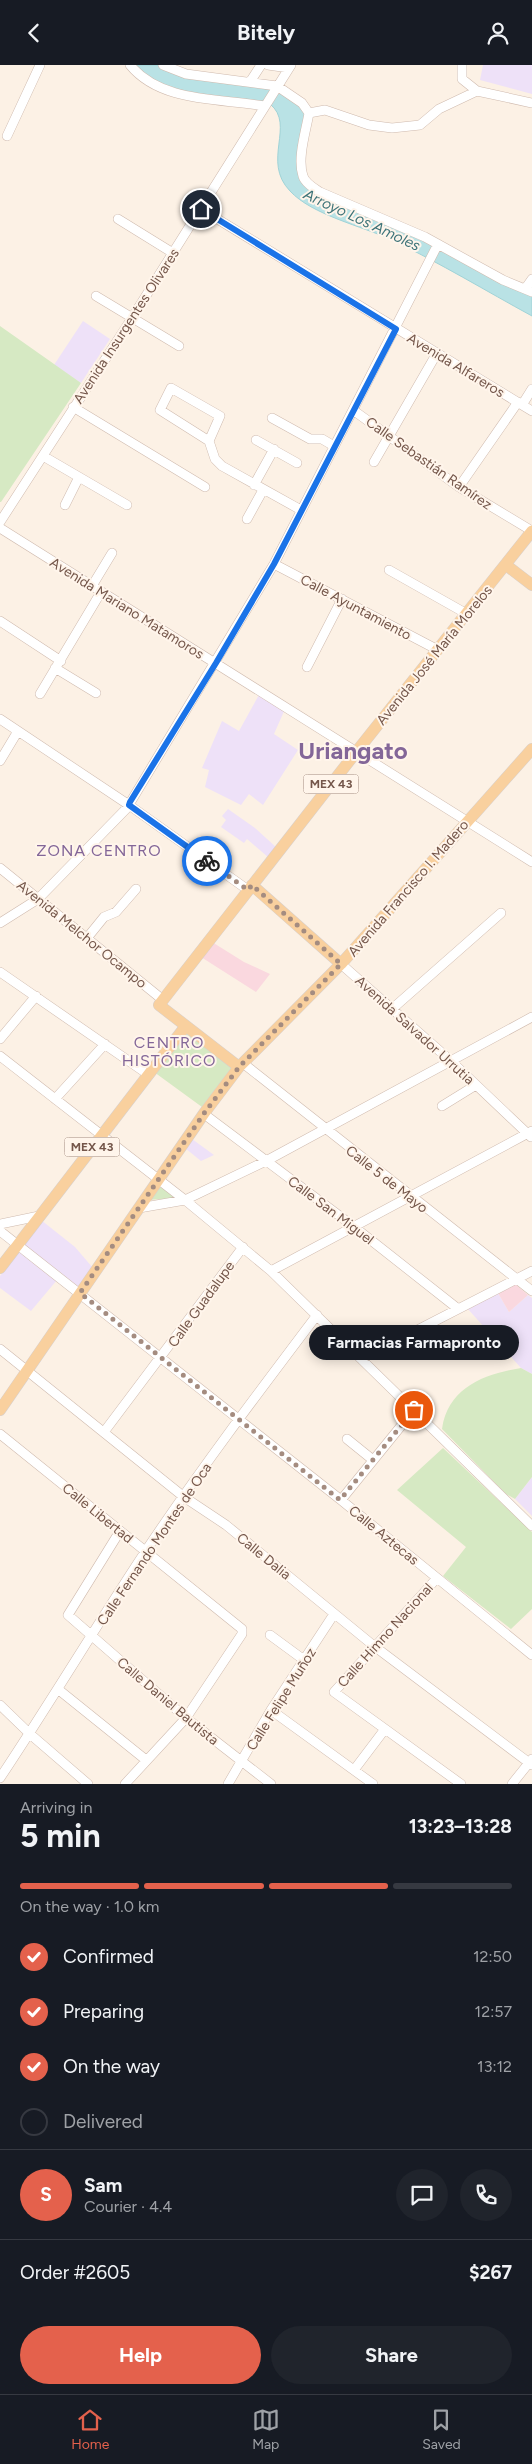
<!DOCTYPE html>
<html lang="en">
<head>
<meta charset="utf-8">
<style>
  :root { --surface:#171b24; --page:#20242c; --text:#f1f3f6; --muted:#9ea1a6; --line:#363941; --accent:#e4614c }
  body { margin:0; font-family:Figtree,sans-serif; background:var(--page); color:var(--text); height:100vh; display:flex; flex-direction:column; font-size:19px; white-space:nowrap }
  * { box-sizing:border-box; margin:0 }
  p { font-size:16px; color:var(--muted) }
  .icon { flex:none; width:28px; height:28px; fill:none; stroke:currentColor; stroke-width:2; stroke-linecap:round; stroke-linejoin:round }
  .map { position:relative; height:1719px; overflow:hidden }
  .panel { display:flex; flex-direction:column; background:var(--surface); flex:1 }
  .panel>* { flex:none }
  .pin { position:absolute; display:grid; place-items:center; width:42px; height:42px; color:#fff; margin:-21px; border:2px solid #fff; border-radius:50%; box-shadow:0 1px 5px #0007 }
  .courier { position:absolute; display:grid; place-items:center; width:50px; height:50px; margin:-25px; border:4px solid #1a73e8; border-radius:50%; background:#fff; color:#222; box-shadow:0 1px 6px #0007 }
  .bubble { position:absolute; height:35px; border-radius:18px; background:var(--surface); box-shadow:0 2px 12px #0003; font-size:16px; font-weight:700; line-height:35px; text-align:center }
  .overview em { font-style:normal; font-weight:700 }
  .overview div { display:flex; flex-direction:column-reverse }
  .overview { display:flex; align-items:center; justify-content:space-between; height:85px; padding:0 20px }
  h1 { font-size:32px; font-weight:700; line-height:38px }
  .bar { display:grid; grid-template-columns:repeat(4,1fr); gap:8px 5px; align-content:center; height:60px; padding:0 20px }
  .bar i { height:6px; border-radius:4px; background:var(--line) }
  .bar .selected { background:var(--accent) }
  .bar p { grid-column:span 4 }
  .line { display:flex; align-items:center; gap:12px; padding:0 20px; border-top:1px solid var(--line) }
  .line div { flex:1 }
  .round { display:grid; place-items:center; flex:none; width:52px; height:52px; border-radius:26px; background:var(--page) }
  ol { padding:0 20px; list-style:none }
  li { display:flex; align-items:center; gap:15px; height:55px }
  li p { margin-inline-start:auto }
  li .icon { padding:5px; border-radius:50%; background:var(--accent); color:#fff; stroke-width:4 }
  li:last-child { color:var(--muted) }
  li i { width:28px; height:28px; border:2px solid var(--line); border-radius:50% }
  .primary-button { display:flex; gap:10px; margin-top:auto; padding:10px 20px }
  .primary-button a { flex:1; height:58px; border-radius:30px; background:var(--accent); color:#fff; font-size:20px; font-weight:700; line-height:58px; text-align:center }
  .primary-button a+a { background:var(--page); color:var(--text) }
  header { display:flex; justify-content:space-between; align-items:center; height:65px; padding:0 20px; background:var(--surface); font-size:22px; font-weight:700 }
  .tabs { display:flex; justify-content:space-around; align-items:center; height:70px; border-top:1px solid var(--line); background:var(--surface); font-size:14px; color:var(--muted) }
  .tabs a { display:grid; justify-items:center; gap:2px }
  .tabs .selected { color:var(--accent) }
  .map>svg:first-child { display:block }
  .education { fill:#eee1f8 }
  .medical { fill:#fad8df }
  .green { fill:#d6e9c3 }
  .water { fill:#b9e2e5; stroke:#a0d3d7 }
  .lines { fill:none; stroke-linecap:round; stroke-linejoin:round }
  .minor-casing { stroke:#cfbaae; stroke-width:10 }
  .major-casing { stroke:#d8d0cc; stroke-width:12 }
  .minor { stroke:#fff; stroke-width:9 }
  .major { stroke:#f9d09e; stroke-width:11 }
  .done { stroke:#a48c80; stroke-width:5; stroke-dasharray:0 9 }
  .route { stroke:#1a73e8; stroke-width:6 }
  .labels { text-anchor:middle; stroke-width:4; stroke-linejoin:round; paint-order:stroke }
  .shield { fill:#fff5eb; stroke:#9e867a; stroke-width:1 }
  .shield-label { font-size:12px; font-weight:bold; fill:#74564a }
  .street-label { font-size:14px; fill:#74564a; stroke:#fff5eb }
  .water-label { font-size:15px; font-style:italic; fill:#3e7479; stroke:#fff5eb }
  .quarter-label { font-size:16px; letter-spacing:1px; fill:#836698; stroke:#fff5eb }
  .town-label { font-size:24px; font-weight:bold; fill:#836698; stroke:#fff5eb }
</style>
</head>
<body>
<header><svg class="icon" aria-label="back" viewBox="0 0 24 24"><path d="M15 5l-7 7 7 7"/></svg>Bitely<svg class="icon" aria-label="person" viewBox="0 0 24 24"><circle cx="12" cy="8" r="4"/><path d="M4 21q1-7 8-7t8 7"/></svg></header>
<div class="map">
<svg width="532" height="1719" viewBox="0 0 532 1719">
  <rect width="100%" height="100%" fill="#fcf1e5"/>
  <path class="education" d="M483 0H532V29L480 15Z
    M83 256 110 274 81 318 54 300Z
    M260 628 285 644 274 669 298 685 263 740 249 729 241 740 205 722 209 705 202 703 222 656 239 666Z
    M228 744 255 763 277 783 269 793 247 774 244 778 221 762 226 755 222 751Z
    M192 1074 214 1090 201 1096 185 1083Z
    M41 1155 75 1182 93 1203 80 1223 23 1179Z
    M19 1186 57 1215 31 1246 0 1223V1211Z
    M498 1228 509 1247 528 1230 532 1233V1309L521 1303 467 1243Z
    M532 1412V1451L515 1434Z"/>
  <path class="medical" d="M212 877 244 897 270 909 256 927 201 892Z
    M515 1219 528 1230 509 1247 498 1228Z"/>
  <path class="green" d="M0 261 81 318 1 437H0Z
    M185 965 233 1001 202 1042 154 1007Z
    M159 1118 177 1133 146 1135Z
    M521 1303 532 1309V1412L515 1434 506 1429 442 1364C448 1322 485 1309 521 1303Z
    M443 1383 532 1467V1544L511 1564 443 1511 466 1482 397 1425Z"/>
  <path class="water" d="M134 0H161L249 19 287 30 301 39 307 49 300 113 532 231V251C486 226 440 198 392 175 362 161 312 150 290 126 261 96 296 60 270 39 224 33 169 35 134 0Z"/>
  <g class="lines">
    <g class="minor-casing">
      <path id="minor" d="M130 0C161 38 220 33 264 41
        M163 0 186 9 277 21 302 38 309 48C306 66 297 93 303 111 305 118 314 123 320 127L425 172 503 215 532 227
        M268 0 289 3
        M462 0V14L477 26
        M250 17 261 0
        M309 48 325 45 369 60 392 63 420 60 439 44 477 26 532 38
        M7 71 40 0
        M201 144 532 346
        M118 154 173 188
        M525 224 532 214
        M96 231 179 281
        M522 340 532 324
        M73 342 205 422
        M353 345 459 422 532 466
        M272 353 310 374H322L334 381
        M256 375 297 398
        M209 376 220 351 171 323 160 345 209 376 215 394 222 401 301 445
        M43 391 127 440
        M374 397 437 288
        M254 420 274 384
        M459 422 518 337
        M65 440 79 412
        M247 454 263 425
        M0 457 132 253 291 0
        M0 463 532 797
        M274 499 438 585
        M389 505 467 549
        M92 521 112 488
        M0 556 61 596
        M307 602 342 534
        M55 603 96 628
        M40 629 101 527
        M0 654 129 740 248 825
        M0 696 18 666
        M0 803 163 935
        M0 858 38 834 127 743 274 499 438 179
        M87 873 104 852 116 847 136 824
        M341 899 451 996 531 1072
        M0 907 149 1010
        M392 944 501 848
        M0 974 36 931
        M0 991 185 1135 271 1206 532 1461
        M244 999 532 1226
        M55 1034 105 979
        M442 1041 476 1020
        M204 1049 353 1161 457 1243
        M139 1143 185 1135 266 1096 532 952
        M0 1159 39 1151
        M0 1166 341 1435 532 1590
        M271 1206 532 1066
        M0 1284 184 1432 226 1460 374 1581 532 1700
        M361 1294 532 1206
        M104 1367 243 1182
        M0 1369 242 1564V1569L186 1653 125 1719
        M347 1374 373 1395
        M341 1435 414 1345
        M120 1466 68 1550 186 1653 271 1719
        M437 1513 334 1627 461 1719
        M270 1570 304 1595
        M59 1625 146 1695
        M0 1640 30 1669 88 1719
        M271 1645 373 1719
        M354 1705 385 1664
        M0 1713C50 1638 96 1561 145 1487 199 1406 258 1328 317 1250
        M228 1719 271 1645 334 1549
        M512 1719 532 1694"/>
    </g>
    <g class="major-casing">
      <path id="major" d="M506 500 532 520
        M252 820 341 899
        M239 1002 159 940 357 686 532 466
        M0 1203 185 962
        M0 1345 205 1047 239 1002 341 899 532 684"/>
    </g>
    <use href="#minor" class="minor"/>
    <use href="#major" class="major"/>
  </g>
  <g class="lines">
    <path class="done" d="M207 796 248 825 252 820 341 899 239 1002 205 1047 80 1228 340 1435 414 1345"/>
    <path class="route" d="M201 144 396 264 274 499 216 598 130 737 129 740 207 796"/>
  </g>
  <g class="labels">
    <g class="shield">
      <rect x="303.5" y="709.5" width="55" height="19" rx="4"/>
      <rect x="64.5" y="1072.5" width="55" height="19" rx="4"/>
    </g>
    <g class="shield-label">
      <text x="331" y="723">MEX 43</text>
      <text x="92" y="1086">MEX 43</text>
    </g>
    <g class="street-label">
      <text transform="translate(126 261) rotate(-57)" y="5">Avenida Insurgentes Olivares</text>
      <text transform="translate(456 300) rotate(31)" y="5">Avenida Alfareros</text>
      <text transform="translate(429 398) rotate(35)" y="5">Calle Sebastián Ramírez</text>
      <text transform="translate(356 542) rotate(28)" y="5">Calle Ayuntamiento</text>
      <text transform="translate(127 543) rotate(32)" y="5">Avenida Mariano Matamoros</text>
      <text transform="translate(434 590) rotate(-51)" y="5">Avenida José María Morelos</text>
      <text transform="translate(408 823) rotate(-49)" y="5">Avenida Francisco I. Madero</text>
      <text transform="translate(82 869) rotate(39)" y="5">Avenida Melchor Ocampo</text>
      <text transform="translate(415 965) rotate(42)" y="5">Avenida Salvador Urrutia</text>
      <text transform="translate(387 1114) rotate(38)" y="5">Calle 5 de Mayo</text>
      <text transform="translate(331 1145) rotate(37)" y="5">Calle San Miguel</text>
      <text transform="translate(201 1239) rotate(-54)" y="5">Calle Guadalupe</text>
      <text transform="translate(98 1448) rotate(39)" y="5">Calle Libertad</text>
      <text transform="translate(384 1470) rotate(39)" y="5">Calle Aztecas</text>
      <text transform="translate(154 1479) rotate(-56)" y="5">Calle Fernando Montes de Oca</text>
      <text transform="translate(264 1491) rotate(39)" y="5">Calle Dalia</text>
      <text transform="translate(385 1570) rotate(-48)" y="5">Calle Himno Nacional</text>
      <text transform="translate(281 1634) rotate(-58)" y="5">Calle Felipe Muñoz</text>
      <text transform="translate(168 1636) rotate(40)" y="5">Calle Daniel Bautista</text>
    </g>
    <g class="water-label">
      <text transform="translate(362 155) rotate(25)" y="5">Arroyo Los Amoles</text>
    </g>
    <g class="quarter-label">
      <text x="99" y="791">ZONA CENTRO</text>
      <text x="169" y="983">CENTRO<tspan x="169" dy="18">HISTÓRICO</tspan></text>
    </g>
    <g class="town-label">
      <text x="353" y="694">Uriangato</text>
    </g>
  </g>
</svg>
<div class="pin" style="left:414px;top:1345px;background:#ea580c"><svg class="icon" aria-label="bag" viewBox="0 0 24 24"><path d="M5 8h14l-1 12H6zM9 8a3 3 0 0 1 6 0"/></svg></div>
<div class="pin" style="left:201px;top:144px;background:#1f2937"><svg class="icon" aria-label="home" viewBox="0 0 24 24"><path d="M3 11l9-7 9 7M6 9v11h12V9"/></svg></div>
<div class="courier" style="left:207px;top:796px"><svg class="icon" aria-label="bike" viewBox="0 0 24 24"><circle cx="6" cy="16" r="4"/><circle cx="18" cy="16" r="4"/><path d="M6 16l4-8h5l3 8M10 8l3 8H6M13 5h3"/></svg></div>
<div class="bubble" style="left:309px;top:1260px;width:210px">Farmacias Farmapronto</div>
</div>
<section class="panel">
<div class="overview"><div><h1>5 min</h1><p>Arriving in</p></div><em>13:23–13:28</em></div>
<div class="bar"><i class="selected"></i><i class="selected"></i><i class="selected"></i><i></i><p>On the way · 1.0 km</p></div>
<ol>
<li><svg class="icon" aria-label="check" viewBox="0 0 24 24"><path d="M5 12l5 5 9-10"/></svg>Confirmed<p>12:50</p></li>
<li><svg class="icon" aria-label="check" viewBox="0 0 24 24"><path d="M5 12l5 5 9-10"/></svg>Preparing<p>12:57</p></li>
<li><svg class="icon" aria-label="check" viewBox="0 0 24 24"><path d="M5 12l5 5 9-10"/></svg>On the way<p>13:12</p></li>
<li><i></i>Delivered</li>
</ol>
<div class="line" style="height:90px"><b class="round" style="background:var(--accent);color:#fff">S</b><div><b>Sam</b><p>Courier · 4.4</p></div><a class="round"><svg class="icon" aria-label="chat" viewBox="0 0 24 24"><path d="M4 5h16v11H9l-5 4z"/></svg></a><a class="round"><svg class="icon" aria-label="phone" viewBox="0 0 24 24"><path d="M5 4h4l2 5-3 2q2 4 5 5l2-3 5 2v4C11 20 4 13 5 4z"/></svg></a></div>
<div class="line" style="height:65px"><div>Order #2605</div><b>$267</b></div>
<div class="primary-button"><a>Help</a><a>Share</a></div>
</section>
<nav class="tabs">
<a class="selected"><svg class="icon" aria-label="home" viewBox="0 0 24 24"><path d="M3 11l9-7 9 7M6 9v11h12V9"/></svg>Home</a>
<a><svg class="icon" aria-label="map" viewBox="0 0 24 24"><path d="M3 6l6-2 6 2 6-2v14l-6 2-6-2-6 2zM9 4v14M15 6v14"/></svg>Map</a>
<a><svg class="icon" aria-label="saved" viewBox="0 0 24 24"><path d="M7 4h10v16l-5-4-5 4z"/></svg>Saved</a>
</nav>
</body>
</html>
